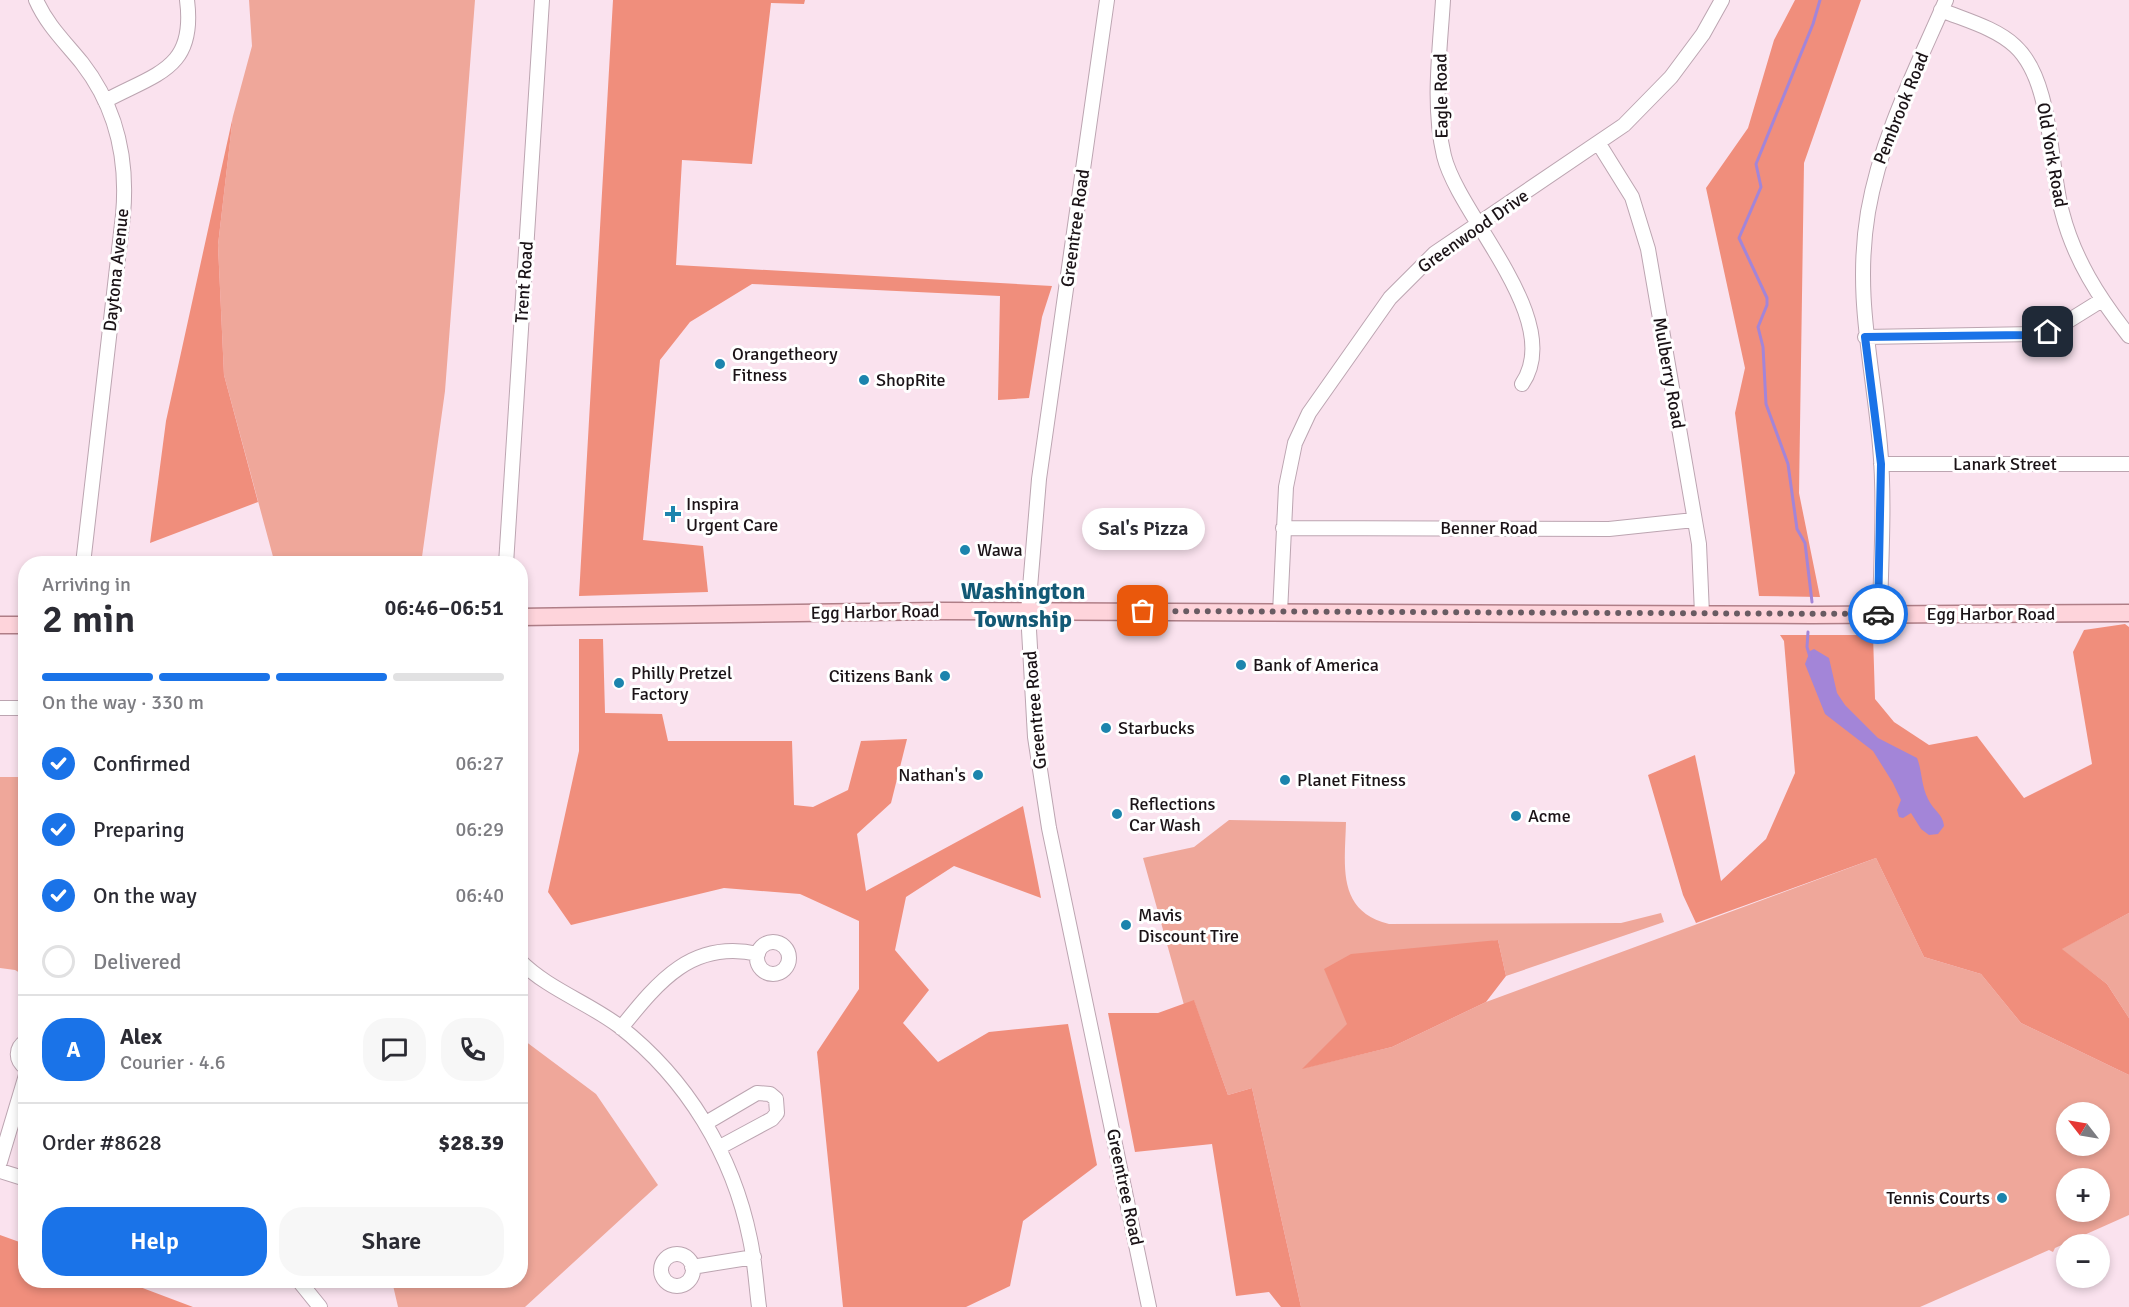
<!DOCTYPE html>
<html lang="en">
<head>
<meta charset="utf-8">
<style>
  :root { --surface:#fff; --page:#f7f7f7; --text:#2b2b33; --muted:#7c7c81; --line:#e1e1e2; --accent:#1a73e8 }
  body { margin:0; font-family:Signika,sans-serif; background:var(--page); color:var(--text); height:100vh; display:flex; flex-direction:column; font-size:22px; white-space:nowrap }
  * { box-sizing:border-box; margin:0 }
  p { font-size:20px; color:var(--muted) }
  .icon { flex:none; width:33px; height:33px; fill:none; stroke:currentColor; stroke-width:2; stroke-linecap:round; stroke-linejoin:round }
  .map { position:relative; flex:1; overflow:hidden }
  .sheet { position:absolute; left:18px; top:556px; width:510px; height:732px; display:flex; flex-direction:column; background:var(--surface); border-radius:24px; box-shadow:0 3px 9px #0003 }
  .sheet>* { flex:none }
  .needle { width:39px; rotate:301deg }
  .tools { position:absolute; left:2056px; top:1102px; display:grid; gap:12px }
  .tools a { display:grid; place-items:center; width:54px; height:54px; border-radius:50%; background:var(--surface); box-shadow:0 3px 9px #0003; font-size:30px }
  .pin { position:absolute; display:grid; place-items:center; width:51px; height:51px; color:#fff; margin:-26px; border-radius:12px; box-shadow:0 3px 9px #0006 }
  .courier { position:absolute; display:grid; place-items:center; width:60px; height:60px; margin:-30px; border:4px solid #1a73e8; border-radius:50%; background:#fff; color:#222; box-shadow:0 2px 8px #0007 }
  .bubble { position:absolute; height:42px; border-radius:21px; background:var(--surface); box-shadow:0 3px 9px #0003; font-size:20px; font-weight:600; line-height:42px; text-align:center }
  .overview em { font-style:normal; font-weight:600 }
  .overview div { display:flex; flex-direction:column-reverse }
  .overview { display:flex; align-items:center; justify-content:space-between; height:102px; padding:0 24px }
  h1 { font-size:39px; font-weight:600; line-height:45px }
  .bar { display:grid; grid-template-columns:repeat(4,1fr); gap:9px 6px; align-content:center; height:72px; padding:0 24px }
  .bar i { height:8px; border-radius:4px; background:var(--line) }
  .bar .selected { background:var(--accent) }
  .bar p { grid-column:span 4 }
  .line { display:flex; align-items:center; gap:15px; padding:0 24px; border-top:2px solid var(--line) }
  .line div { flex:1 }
  .round { display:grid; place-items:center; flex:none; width:63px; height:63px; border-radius:24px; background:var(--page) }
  ol { padding:0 24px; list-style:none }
  li { display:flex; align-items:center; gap:18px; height:66px }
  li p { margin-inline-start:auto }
  li .icon { padding:6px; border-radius:50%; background:var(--accent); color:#fff; stroke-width:4 }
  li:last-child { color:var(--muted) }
  li i { width:33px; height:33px; border:3px solid var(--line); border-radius:50% }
  .primary-button { display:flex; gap:12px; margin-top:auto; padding:12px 24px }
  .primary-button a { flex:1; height:69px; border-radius:24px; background:var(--accent); color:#fff; font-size:24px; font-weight:600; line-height:69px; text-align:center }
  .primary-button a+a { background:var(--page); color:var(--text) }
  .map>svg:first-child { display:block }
  .green { fill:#efa79a; fill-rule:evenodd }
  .forest { fill:#f08e7c }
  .water { fill:#a385d8 }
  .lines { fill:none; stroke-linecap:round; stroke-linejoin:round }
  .stream { stroke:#a385d8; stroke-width:3 }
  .minor-casing { stroke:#bca5b1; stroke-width:16 }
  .major-casing { stroke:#af7e87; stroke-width:19 }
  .minor { stroke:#fff; stroke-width:14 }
  .major { stroke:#fed4db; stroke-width:16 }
  .done { stroke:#695b62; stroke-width:6; stroke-dasharray:0 10.8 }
  .route { stroke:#1a73e8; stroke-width:8 }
  .poi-dot { fill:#1c84ad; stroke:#fff; stroke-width:2 }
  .labels { text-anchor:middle; stroke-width:6; stroke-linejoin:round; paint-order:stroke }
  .street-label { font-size:18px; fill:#1b1317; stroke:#fff }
  .poi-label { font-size:18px; fill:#1b1317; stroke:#fff; text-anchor:start }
  .district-label { font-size:24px; font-weight:bold; fill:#135975; stroke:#fff }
</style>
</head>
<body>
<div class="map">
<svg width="2129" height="1307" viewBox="0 0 2129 1307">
  <rect width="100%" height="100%" fill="#fae2ee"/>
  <path class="green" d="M249 0H475L445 391 421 564H275L224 375 218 245 233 116 252 46Z
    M0 777H25V976L15 970 0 968Z
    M1229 820 1346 822C1345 865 1336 911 1389 924L1621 923 1661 913 1664 922 1506 976 1498 940 1325 970 1348 1024 1304 1068 1392 1047 1486 1002 1876 858 1924 957 1981 974 2021 1023 2129 1075V1215L2055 1248 2053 1252 2049 1250 1920 1307H1301L1252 1088 1228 1095 1194 1001 1184 1005 1143 858 1194 847ZM2067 1113H2100V1146H2067ZM2067 1179H2100V1212H2067Z
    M2129 913V1018L2107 984 2061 949Z
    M521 1038 596 1094 658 1185 525 1307H398L392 1281H520Z"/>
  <path class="forest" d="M613 0H805L804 4 771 3 752 164 682 160 676 265 1052 286 1042 317 1029 398 998 400 1000 296 752 284 690 322 660 360 643 540 703 546 708 592 579 596Z
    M1795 0H1861L1804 163 1799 493 1820 597 1759 596 1735 413 1745 368 1706 188 1748 128 1774 40Z
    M233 116 218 245 224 375 258 502 150 543 166 421Z
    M2125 624 2129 627V913L2062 949 2107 984 2129 1018V1075L2021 1023 1981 974 1924 957 1876 858 1696 923 1683 895 1648 775 1695 755 1721 881 1766 839 1795 773 1784 641 1780 635H1873L1875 699 1894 722 1929 745 1977 736 2024 798 2092 764 2073 652 2084 630Z
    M579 639H603L605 713 662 714 668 741H792L794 805 813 807 848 790 861 741 907 739 891 803 857 834 866 891 1023 806 1041 898 954 866 906 897 895 950 929 990 903 1023 938 1062 989 1032 1068 1024 1097 1165 1023 1221 1010 1286 966 1307H843L817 1052 859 989V921L800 894 724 888 571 925 548 892 579 751Z
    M1498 940 1506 976 1486 1002 1392 1047 1302 1069 1347 1024 1324 969 1351 954Z
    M1194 1000 1228 1095 1252 1088 1301 1307H1281L1269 1292 1236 1296 1212 1144 1135 1152 1108 1013H1158Z
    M0 1235 25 1244 26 1281H124L193 1307H0Z"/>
  <path class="water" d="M1814 649 1829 658 1837 693 1845 705 1878 738 1917 758C1922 770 1921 785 1928 799 1933 810 1943 814 1944 826L1938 834 1929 835 1921 829 1911 813 1903 818 1899 817 1897 810 1901 800 1893 783 1873 751 1825 714 1805 664 1810 651Z"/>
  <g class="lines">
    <path class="stream" d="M1812 602 1805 543 1797 529 1788 464 1766 404 1763 347 1758 327 1767 305V298L1739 238 1761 187 1756 164 1813 24 1820 0
      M1808 632 1807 647 1810 657"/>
    <g class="minor-casing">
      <path id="minor" d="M36 0C47 25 65 42 82 63 117 108 128 160 123 215L83 564
        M1107 0 1039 479 1028 612 1035 737 1049 828 1149 1307
        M1443 0C1440 50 1432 106 1444 156 1459 217 1566 320 1522 384
        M1941 10C1965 20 1996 28 2015 46 2053 81 2049 164 2062 212 2074 259 2099 298 2129 336
        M105 101C157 73 196 69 187 0
        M1599 144 1632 197 1648 249 1699 544 1702 614
        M1865 337 2037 334 2057 328 2102 300
        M1881 464H2129
        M1283 528 1609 529 1694 520
        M506 564 542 0
        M1280 613 1286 487 1295 443 1309 413 1390 298 1435 253 1624 125 1671 77 1703 34 1722 0
        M1880 614C1881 559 1885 501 1880 446 1873 364 1854 296 1868 212 1881 137 1916 69 1946 0
        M0 708H26
        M757 958a16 16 0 1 1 32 0a16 16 0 1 1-32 0Z
        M520 961C548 989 587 1002 619 1026 687 1079 733 1155 750 1239 755 1262 756 1284 759 1307
        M621 1028C658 982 692 939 758 954
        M26 1041C15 1048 15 1060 26 1068
        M706 1123 757 1093 770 1094 776 1099 777 1113 772 1119 720 1147
        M0 1162 26 1075
        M0 1171 26 1179
        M661 1270a16 16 0 1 1 32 0a16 16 0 1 1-32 0Z
        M692 1267 754 1257
        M299 1281 320 1307"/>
    </g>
    <g class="major-casing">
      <path id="major" d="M520 617 940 611 1812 615 2129 613
        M0 625H26"/>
    </g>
    <use href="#minor" class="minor"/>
    <use href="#major" class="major"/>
  </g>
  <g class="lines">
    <path class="done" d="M1143 611 1878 614"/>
    <path class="route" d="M1878 614 1881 464 1865 337 2026 335 2048 332"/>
  </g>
  <g class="poi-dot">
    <circle cx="720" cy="364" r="6"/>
    <circle cx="864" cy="380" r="6"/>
    <path d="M670 505h6v6h6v6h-6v6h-6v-6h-6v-6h6z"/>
    <circle cx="965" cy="550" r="6"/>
    <circle cx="1241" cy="665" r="6"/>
    <circle cx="945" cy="676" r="6"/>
    <circle cx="619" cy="683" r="6"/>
    <circle cx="1106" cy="728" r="6"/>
    <circle cx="978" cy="775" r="6"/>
    <circle cx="1285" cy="780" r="6"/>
    <circle cx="1117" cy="814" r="6"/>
    <circle cx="1516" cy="816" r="6"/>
    <circle cx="1126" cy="925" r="6"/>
    <circle cx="2002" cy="1198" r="6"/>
  </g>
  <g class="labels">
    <g class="street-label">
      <text transform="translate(1441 96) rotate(-91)" y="6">Eagle Road</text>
      <text transform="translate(1901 108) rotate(-68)" y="6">Pembrook Road</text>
      <text transform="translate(2052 155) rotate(80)" y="6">Old York Road</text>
      <text transform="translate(1075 228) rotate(-82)" y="6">Greentree Road</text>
      <text transform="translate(1473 231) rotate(-35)" y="6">Greenwood Drive</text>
      <text transform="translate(116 270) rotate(-84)" y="6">Daytona Avenue</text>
      <text transform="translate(524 282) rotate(-86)" y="6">Trent Road</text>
      <text transform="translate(1669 373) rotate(80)" y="6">Mulberry Road</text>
      <text x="2005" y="470">Lanark Street</text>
      <text x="1489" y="534">Benner Road</text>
      <text transform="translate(875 612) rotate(-1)" y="6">Egg Harbor Road</text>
      <text x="1991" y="620">Egg Harbor Road</text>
      <text transform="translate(1035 710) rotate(-95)" y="6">Greentree Road</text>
      <text transform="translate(1125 1187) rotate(78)" y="6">Greentree Road</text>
    </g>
    <g class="poi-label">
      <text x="732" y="360">Orangetheory<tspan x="732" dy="21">Fitness</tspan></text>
      <text x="876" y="386">ShopRite</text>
      <text x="686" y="510">Inspira<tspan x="686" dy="21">Urgent Care</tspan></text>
      <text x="977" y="556">Wawa</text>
      <text x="1253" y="671">Bank of America</text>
      <text x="631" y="679">Philly Pretzel<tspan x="631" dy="21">Factory</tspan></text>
      <text x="933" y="682" text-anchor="end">Citizens Bank</text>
      <text x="1118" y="734">Starbucks</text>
      <text x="966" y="781" text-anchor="end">Nathan's</text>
      <text x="1297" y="786">Planet Fitness</text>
      <text x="1129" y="810">Reflections<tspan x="1129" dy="21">Car Wash</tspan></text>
      <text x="1528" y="822">Acme</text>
      <text x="1138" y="921">Mavis<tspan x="1138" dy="21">Discount Tire</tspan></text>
      <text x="1990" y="1204" text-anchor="end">Tennis Courts</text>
    </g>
    <g class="district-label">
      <text x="1023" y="599">Washington<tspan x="1023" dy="28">Township</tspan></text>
    </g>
  </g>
</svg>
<div class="tools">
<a><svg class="needle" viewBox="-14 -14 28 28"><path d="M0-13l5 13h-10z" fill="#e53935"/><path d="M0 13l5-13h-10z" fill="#7c7c81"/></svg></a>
<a>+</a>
<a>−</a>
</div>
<div class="pin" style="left:1143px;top:611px;background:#ea580c"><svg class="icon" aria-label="bag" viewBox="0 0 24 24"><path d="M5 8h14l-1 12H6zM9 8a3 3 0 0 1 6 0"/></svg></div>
<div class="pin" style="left:2048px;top:332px;background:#1f2937"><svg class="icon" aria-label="home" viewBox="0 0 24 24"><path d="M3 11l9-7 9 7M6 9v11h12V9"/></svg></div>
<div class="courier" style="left:1878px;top:614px"><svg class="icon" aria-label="car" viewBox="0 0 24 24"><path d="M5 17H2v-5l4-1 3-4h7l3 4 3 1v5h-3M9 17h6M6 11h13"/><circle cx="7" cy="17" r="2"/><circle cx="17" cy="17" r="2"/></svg></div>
<div class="bubble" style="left:1082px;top:508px;width:123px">Sal's Pizza</div>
<section class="sheet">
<div class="overview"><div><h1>2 min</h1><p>Arriving in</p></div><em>06:46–06:51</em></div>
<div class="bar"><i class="selected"></i><i class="selected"></i><i class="selected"></i><i></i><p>On the way · 330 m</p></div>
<ol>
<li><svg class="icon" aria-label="check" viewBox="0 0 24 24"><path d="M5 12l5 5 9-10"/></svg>Confirmed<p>06:27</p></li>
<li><svg class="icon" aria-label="check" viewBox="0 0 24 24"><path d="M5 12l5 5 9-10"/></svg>Preparing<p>06:29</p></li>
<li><svg class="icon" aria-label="check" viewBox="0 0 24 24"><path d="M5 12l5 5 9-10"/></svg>On the way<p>06:40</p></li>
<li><i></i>Delivered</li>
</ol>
<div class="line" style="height:108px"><b class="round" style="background:var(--accent);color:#fff">A</b><div><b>Alex</b><p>Courier · 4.6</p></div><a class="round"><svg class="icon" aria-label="chat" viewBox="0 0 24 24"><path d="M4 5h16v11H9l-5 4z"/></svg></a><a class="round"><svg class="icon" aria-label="phone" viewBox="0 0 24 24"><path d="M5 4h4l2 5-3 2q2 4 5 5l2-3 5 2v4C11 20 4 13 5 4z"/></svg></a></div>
<div class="line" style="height:78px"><div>Order #8628</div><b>$28.39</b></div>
<div class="primary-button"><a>Help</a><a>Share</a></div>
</section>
</div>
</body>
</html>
